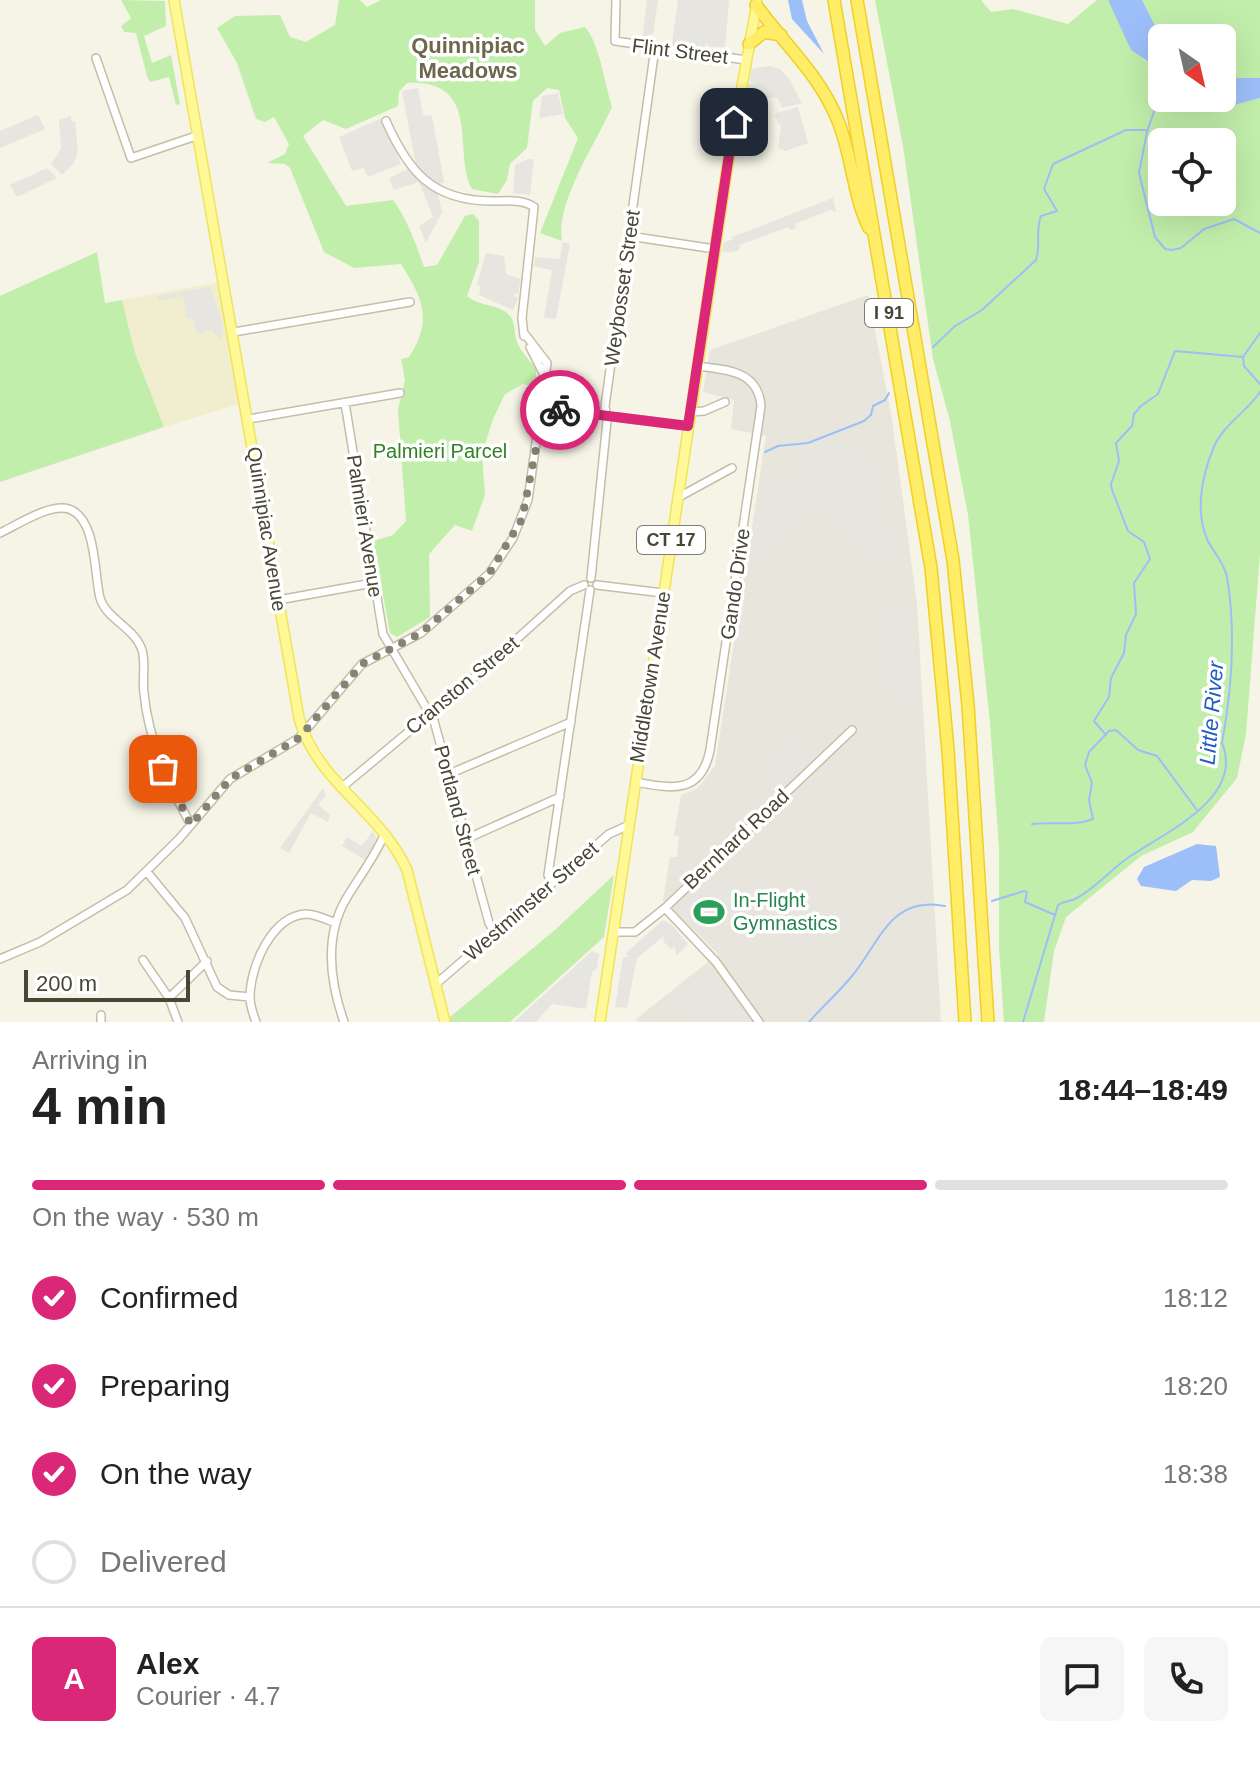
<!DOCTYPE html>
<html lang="en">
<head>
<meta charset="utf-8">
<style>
  :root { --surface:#fff; --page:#f6f6f6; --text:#222; --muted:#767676; --line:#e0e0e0; --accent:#db2777 }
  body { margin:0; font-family:Helvetica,sans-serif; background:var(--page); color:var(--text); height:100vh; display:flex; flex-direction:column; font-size:30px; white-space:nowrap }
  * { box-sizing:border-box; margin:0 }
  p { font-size:26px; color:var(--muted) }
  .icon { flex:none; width:44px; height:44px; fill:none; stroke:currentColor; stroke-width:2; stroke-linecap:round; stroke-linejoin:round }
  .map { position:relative; height:1022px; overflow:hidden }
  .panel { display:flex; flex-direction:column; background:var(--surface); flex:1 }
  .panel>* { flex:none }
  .needle { width:52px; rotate:146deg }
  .fabs { position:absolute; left:1148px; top:24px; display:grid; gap:16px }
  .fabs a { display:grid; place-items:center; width:88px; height:88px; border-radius:12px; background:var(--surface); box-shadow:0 8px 32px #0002; font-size:40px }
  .scale { position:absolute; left:24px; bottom:20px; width:166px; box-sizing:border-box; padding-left:8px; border:4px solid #494635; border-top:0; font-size:22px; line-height:28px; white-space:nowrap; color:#494635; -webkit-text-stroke:6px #fff; paint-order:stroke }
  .pin { position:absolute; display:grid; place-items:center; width:68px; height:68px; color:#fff; margin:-34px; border-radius:16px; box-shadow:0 4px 12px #0006 }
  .courier { position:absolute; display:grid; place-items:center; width:80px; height:80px; margin:-40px; border:6px solid #db2777; border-radius:50%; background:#fff; color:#222; box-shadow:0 2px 10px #0007 }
  .headline em { font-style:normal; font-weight:700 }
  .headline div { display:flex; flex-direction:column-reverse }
  .headline { display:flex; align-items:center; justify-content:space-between; height:136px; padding:0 32px }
  h1 { font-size:52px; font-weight:700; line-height:60px }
  .bar { display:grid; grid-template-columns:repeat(4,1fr); gap:12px 8px; align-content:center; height:96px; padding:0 32px }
  .bar i { height:10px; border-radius:6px; background:var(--line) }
  .bar .active { background:var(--accent) }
  .bar p { grid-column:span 4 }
  .line { display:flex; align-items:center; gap:20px; padding:0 32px; border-top:2px solid var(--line) }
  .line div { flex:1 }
  .round { display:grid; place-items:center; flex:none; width:84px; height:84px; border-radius:12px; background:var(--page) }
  ol { padding:0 32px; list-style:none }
  li { display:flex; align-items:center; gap:24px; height:88px }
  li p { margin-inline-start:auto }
  li .icon { padding:8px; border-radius:50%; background:var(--accent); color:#fff; stroke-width:4 }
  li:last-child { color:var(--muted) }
  li i { width:44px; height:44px; border:4px solid var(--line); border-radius:50% }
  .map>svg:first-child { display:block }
  .industrial { fill:#e8e5dc }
  .education { fill:#f0eecf }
  .green { fill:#c2eeab; fill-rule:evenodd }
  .parking { fill:#e6e5df }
  .water { fill:#9dbff9 }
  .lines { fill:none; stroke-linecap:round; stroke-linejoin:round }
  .stream { stroke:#9dbff9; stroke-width:2 }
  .minor-casing { stroke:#c2bfa8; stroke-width:10 }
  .major-casing { stroke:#f1e459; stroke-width:12 }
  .highway-casing { stroke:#efd027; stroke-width:14 }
  .minor { stroke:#fff; stroke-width:7 }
  .major { stroke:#fff896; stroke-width:9 }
  .highway { stroke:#ffed68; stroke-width:11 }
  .done { stroke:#858373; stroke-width:8; stroke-dasharray:0 14.4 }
  .route { stroke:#db2777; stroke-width:10 }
  .labels { text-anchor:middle; stroke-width:7; stroke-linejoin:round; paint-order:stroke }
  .shield { fill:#fff; stroke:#807e72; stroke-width:2 }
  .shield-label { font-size:18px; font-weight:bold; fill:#494635 }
  .street-label { font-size:20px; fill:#494635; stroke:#fff }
  .park-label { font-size:20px; fill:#318321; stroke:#fff }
  .leisure-label { font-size:20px; fill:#27864d; stroke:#fff; text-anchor:start }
  .neighbourhood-label { font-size:22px; font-weight:bold; fill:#6e674b; stroke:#fff }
  .water-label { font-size:22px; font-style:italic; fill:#215cc3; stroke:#fff }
</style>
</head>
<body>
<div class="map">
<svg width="1260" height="1022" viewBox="0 0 1260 1022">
  <rect width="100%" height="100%" fill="#f5f4e7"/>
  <path class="industrial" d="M868 295 891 413 917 604 941 1022H638L636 1019 718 954 663 900 670 857H677L679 836 674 835 681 795 697 789 715 766 766 436 731 429 734 400 703 392 710 350Z"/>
  <path class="education" d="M219 282 239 404 164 427 135 353 122 300Z"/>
  <path class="green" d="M121 0 165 1 166 26 144 36 152 63 171 55 180 104 176 105 169 77 150 82 147 76 136 33 124 32 121 26 131 18Z
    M339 0H360L367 7 381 0H535V30L545 46 560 33 585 27C599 42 605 84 612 107 596 143 555 203 562 241L540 233 578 138 565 118 559 90 547 88 533 101 527 148 510 164 507 180 498 194 472 189C452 155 484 79 407 83L399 92 398 106 346 129 323 120 303 136 346 206 393 200C407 219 416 244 424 267L437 265 465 216 473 214 479 221V262L467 296C478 306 496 304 507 313 517 321 513 332 517 342 522 353 528 359 536 368V387L523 384 505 394 493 419 482 454 485 495 472 531 455 525 429 554 430 617 397 637 390 633 373 541 393 535 406 521 398 409 405 380 401 359 409 357C433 320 423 299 401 264L354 268 324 252 290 168 285 164 267 163 285 154 289 144 274 117 265 122 256 119 237 63 217 28 235 16 280 15 290 37 306 42 335 25Z
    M875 0H981L991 12 1013 9 1068 24 1097 0H1108L1143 59 1162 71V98H1209L1231 106 1260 98V553L1246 734 1237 778 1193 832 1141 856 1066 917 1054 951 1044 1022H1004L999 947V848L990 723 968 515 950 421 933 359 903 146ZM1162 142H1222V202H1162Z
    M1142 0H1260V78H1222V38L1162 39Z
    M97 252 105 303 122 300 135 353 164 427 0 482V296Z
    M614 875 604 937 510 1022H451L450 1017 556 929Z"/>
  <path class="parking" d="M647 0H658L653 34 648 35 647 41 642 40Z
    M678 0H729L725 48 708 46 707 43 704 48 672 44Z
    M770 66 780 69 789 79 802 103 782 108 778 98 757 97 755 115 745 118 749 84H755L750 82 751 69Z
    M418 88 423 115 432 116 444 182 440 184 438 195 442 212 426 243 419 226 433 217 419 182 394 190 389 178 416 165 402 91Z
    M558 93 563 114 539 118 542 96Z
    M798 107 808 143 785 151 778 148 781 127 774 114Z
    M38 115 45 129 0 148V131Z
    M71 116V121L75 122 78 152 73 164 62 175 51 164 61 149 59 120Z
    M382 118 401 164 368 177 364 168 352 171 339 137Z
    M529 159H534L530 195 513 193 515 165Z
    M47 168 57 178 17 197 10 185Z
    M833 198 836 212 830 210 795 224 796 228 790 230 788 227 740 245 739 250 732 252H722L724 242 732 240V237Z
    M563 242 570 244 556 319 544 318 552 270 534 266 535 257 560 259Z
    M486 253 504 256 506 274 521 279 518 293 513 295 518 298 513 310 479 295 481 287 477 285Z
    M210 287 224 328 220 341 212 329 197 334 192 318 187 319 183 296 158 301 157 296Z
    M841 442H856L875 464 890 558 883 564 793 470 813 449Z
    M793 476 816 500 767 553 751 545 756 517H760L771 484Z
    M901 607 906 614 917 699 895 700 885 683 880 632V626Z
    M788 732 806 751V763L809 765 802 772 796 769 798 776 785 787 774 776 782 768 775 760 783 752 775 744Z
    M323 788 326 795 318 805 330 815 328 822 311 813 289 853 280 848Z
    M373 831 376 837 373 847 365 860 342 846 347 837 362 846Z
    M706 880 714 888 683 916 676 908Z
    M731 881 752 903 740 914 719 892Z
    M663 920 671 924 688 944 676 956 675 946 671 949 663 941 664 936 637 958 627 1008 615 1007 623 957H628L626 953Z
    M592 951 599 954 597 968 592 972 586 1009 552 1004 536 1022H514Z
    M709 974 734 1009 730 1013 733 1017 688 1005 684 1000 675 1006 668 996 680 994Z"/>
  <path class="water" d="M788 0H802L807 21 824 54 792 19Z
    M1108 0H1142L1162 39V71L1131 50Z
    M1222 78H1260V98L1231 106 1209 98H1222Z
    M1197 844 1216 846 1220 877 1211 881 1192 880 1176 891 1141 886 1137 879 1144 867Z"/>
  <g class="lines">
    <path class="stream" d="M1162 88 1147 132 1139 173 1155 237 1165 249 1172 250 1181 248 1204 229 1234 219 1260 233
      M1260 333 1243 357 1244 366 1260 384
      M933 347 955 326 982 310 1036 260C1041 246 1035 230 1041 216L1057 211 1044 189 1053 164 1126 130H1148
      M765 452 778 446 808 443 864 421 871 415 873 406 885 400 889 393
      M1106 735 1094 721 1109 697 1111 678 1124 653 1126 635 1136 614 1134 583 1150 559 1144 542 1128 531 1112 490 1111 484 1119 461 1116 443 1132 426 1134 414 1141 406 1158 394 1175 351 1243 357
      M1032 824C1054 821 1073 827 1093 819L1089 800 1092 783 1085 765 1089 752 1109 731 1116 730 1138 750 1157 756 1197 810
      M992 901 1024 891 1027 892 1025 902 1055 915
      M809 1022C823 1006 839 992 852 976 880 942 891 895 945 906
      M1023 1022 1058 905C1064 901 1068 902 1075 899 1095 889 1110 870 1129 857 1164 833 1245 798 1222 743 1232 689 1236 631 1227 577 1224 562 1213 552 1207 539 1195 511 1202 476 1213 449 1223 424 1246 413 1260 392"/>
    <g class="minor-casing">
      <path id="minor" d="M616 0 615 41 746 60
        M96 58 131 158 196 136
        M386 121C408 171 432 201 492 201 506 201 522 199 534 207L522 318 524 336
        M629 236 715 249
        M234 332 410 302
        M530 347 544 375
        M345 403 383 634 434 721 489 923 495 933
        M544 408 688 426
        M690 412 704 411 725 402
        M249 419 400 393
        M677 498 732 468
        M0 533C17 525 50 503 69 509 97 519 94 574 100 598 106 619 135 628 142 650 146 663 142 679 144 693 148 739 168 784 191 825
        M591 578 607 421 605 406 655 48
        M597 585 663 593
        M278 600 373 583
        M449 774 571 722
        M635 782C670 788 701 796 710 750L761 406C758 370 726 370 697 366
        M341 788 478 674 570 591 584 585
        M466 839 560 797
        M147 872 185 918 217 987 229 995 250 997
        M552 883 548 875 590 590
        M665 908 716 962 759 1022
        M613 932H635L665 908 852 730
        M0 959 40 942 127 890 179 839 230 779 299 738 362 664 421 633 489 574 513 538 528 500 547 363 524 333
        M143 960 169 998 178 1022
        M437 983 609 834 629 825
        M169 998 207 961
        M101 1015V1022
        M256 1022C253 1014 250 1006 250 997 250 968 271 916 306 914 316 914 327 920 336 923
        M344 1022C330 982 324 937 346 899 359 877 375 857 385 833"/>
    </g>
    <g class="major-casing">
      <path id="major" d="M174 0 299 718C316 782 381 811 407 870L445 1022
        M600 1022 727 169 757 3"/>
    </g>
    <g class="highway-casing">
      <path id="highway" d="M834 0 931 568 948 750 965 1022
        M857 0 953 560 968 705 988 1022
        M756 5C784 44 820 75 838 121 852 155 853 196 869 228
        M749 44 764 32 781 35"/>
    </g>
    <use href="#minor" class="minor"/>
    <use href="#major" class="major"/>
    <use href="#highway" class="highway"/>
  </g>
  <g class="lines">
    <path class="done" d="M163 769 191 825 230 779 299 738 362 664 421 633 489 574 522 519 544 408 560 410"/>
    <path class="route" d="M560 410 688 426 734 122"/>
  </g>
  <defs>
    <g id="stadium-bare" transform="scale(2.4)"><path d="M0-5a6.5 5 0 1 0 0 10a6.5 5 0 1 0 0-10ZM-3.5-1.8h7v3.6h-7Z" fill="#2e9e5b" stroke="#fff" stroke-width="2.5" paint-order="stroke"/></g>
  </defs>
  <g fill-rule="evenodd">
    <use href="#stadium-bare" x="709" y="912"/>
  </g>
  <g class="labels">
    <g class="shield">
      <rect x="865" y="299" width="48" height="28" rx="6"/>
      <rect x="637" y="526" width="68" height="28" rx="6"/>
    </g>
    <g class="shield-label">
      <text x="889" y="319">I 91</text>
      <text x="671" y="546">CT 17</text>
    </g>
    <g class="street-label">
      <text transform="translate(680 51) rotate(7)" y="7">Flint Street</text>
      <text transform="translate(622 288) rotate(-82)" y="7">Weybosset Street</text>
      <text transform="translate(365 526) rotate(81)" y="7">Palmieri Avenue</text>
      <text transform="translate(267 529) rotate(81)" y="7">Quinnipiac Avenue</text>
      <text transform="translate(735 584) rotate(-82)" y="7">Gando Drive</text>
      <text transform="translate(650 677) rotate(-81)" y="7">Middletown Avenue</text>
      <text transform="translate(462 685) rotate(-40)" y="7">Cranston Street</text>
      <text transform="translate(458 810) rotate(75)" y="7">Portland Street</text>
      <text transform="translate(736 839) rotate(-43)" y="7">Bernhard Road</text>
      <text transform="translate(531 901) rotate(-41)" y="7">Westminster Street</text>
    </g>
    <g class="park-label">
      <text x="440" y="458">Palmieri Parcel</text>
    </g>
    <g class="leisure-label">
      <text x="733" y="907">In-Flight<tspan x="733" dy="23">Gymnastics</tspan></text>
    </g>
    <g class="neighbourhood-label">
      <text x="468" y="53">Quinnipiac<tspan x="468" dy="25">Meadows</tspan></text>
    </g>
    <g class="water-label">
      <text transform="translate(1211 713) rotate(-85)" y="8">Little River</text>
    </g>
  </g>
</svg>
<div class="fabs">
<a><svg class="needle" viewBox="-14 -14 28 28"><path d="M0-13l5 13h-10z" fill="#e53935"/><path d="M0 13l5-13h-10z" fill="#767676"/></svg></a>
<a><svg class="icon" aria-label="locate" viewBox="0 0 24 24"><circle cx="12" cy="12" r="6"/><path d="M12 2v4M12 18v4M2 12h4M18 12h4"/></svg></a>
</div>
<div class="scale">200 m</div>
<div class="pin" style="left:163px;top:769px;background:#ea580c"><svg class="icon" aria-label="bag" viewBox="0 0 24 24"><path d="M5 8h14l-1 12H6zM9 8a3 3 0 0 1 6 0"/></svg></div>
<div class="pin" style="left:734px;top:122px;background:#1f2937"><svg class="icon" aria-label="home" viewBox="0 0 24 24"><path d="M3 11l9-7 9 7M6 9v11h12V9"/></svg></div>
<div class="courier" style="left:560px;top:410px"><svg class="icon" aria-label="bike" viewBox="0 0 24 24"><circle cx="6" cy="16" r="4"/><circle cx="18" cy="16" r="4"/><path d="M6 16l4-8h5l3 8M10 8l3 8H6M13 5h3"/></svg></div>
</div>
<section class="panel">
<div class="headline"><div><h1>4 min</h1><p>Arriving in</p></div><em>18:44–18:49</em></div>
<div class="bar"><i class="active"></i><i class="active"></i><i class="active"></i><i></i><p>On the way · 530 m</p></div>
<ol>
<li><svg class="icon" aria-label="check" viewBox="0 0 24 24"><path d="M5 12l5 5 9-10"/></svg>Confirmed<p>18:12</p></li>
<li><svg class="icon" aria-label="check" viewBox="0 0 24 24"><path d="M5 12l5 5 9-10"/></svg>Preparing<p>18:20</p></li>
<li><svg class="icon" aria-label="check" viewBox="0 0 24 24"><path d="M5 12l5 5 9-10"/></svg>On the way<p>18:38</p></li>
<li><i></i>Delivered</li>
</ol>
<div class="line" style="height:144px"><b class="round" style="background:var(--accent);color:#fff">A</b><div><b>Alex</b><p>Courier · 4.7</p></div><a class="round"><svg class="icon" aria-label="chat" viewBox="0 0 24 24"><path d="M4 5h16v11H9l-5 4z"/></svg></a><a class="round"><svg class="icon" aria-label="phone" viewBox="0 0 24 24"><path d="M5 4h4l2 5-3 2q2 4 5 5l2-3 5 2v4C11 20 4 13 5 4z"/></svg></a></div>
</section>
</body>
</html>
